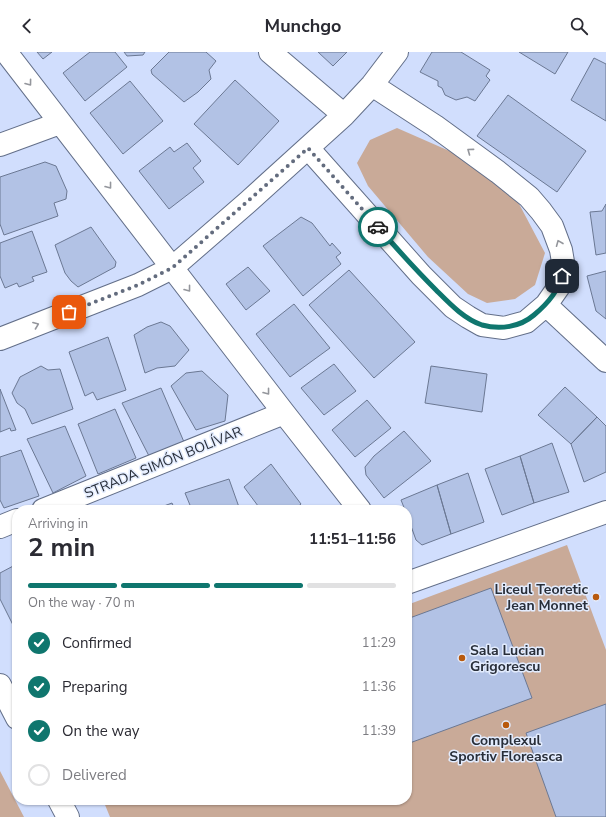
<!DOCTYPE html>
<html lang="en">
<head>
<meta charset="utf-8">
<style>
  :root { --surface:#fff; --page:#f7f7f7; --text:#2b2b33; --muted:#7c7c81; --line:#e1e1e2; --accent:#0f766e }
  body { margin:0; font-family:"Nunito Sans",sans-serif; background:var(--page); color:var(--text); height:100vh; display:flex; flex-direction:column; font-size:15px; white-space:nowrap }
  * { box-sizing:border-box; margin:0 }
  p { font-size:13px; color:var(--muted) }
  .icon { flex:none; width:22px; height:22px; fill:none; stroke:currentColor; stroke-width:2; stroke-linecap:round; stroke-linejoin:round }
  .map { position:relative; flex:1; overflow:hidden }
  .sheet { position:absolute; left:12px; top:453px; width:400px; height:300px; display:flex; flex-direction:column; background:var(--surface); border-radius:16px; box-shadow:0 1px 3px #0004 }
  .sheet>* { flex:none }
  .pin { position:absolute; display:grid; place-items:center; width:34px; height:34px; color:#fff; margin:-17px; border-radius:8px; box-shadow:0 2px 6px #0006 }
  .courier { position:absolute; display:grid; place-items:center; width:40px; height:40px; margin:-20px; border:3px solid #0f766e; border-radius:50%; background:#fff; color:#222; box-shadow:0 1px 5px #0007 }
  .headline em { font-style:normal; font-weight:700 }
  .headline div { display:flex; flex-direction:column-reverse }
  .headline { display:flex; align-items:center; justify-content:space-between; height:68px; padding:0 16px }
  h1 { font-size:26px; font-weight:700; line-height:30px }
  .bar { display:grid; grid-template-columns:repeat(4,1fr); gap:6px 4px; align-content:center; height:48px; padding:0 16px }
  .bar i { height:5px; border-radius:3px; background:var(--line) }
  .bar .on { background:var(--accent) }
  .bar p { grid-column:span 4 }
  ol { padding:0 16px; list-style:none }
  li { display:flex; align-items:center; gap:12px; height:44px }
  li p { margin-inline-start:auto }
  li .icon { padding:4px; border-radius:50%; background:var(--accent); color:#fff; stroke-width:4 }
  li:last-child { color:var(--muted) }
  li i { width:22px; height:22px; border:2px solid var(--line); border-radius:50% }
  header { display:flex; justify-content:space-between; align-items:center; height:52px; padding:0 16px; background:var(--surface); font-size:18px; font-weight:700 }
  .map>svg:first-child { display:block }
  .green { fill:#c9aa98 }
  .building { fill:#b2c2e5; stroke:#6b7893 }
  .lines { fill:none; stroke-linecap:round; stroke-linejoin:round }
  .minor-casing { stroke:#636f89; stroke-width:24 }
  .minor { stroke:#fff; stroke-width:22 }
  .oneway { stroke:#94969c }
  .done { stroke:#636c7e; stroke-width:4; stroke-dasharray:0 7.2 }
  .route { stroke:#0f766e; stroke-width:5 }
  .poi-dot { fill:#b8590d; stroke:#e3ecfe; stroke-width:1.5 }
  .labels { text-anchor:middle; stroke-width:3; stroke-linejoin:round; paint-order:stroke }
  .street-label { font-size:14px; fill:#282e39; stroke:#e3ecfe }
  .poi-label { font-size:14px; font-weight:bold; fill:#282e39; stroke:#e3ecfe; text-anchor:end }
</style>
</head>
<body>
<header><svg class="icon" aria-label="back" viewBox="0 0 24 24"><path d="M15 5l-7 7 7 7"/></svg>Munchgo<svg class="icon" aria-label="search" viewBox="0 0 24 24"><circle cx="10" cy="10" r="6"/><path d="M15 15l6 6"/></svg></header>
<div class="map">
<svg width="606" height="765" viewBox="0 0 606 765">
  <rect width="100%" height="100%" fill="#d1defd"/>
  <path class="green" d="M397 76 470 108 517 148 545 201 535 233 515 247 487 251 468 242 428 205 368 134 357 111 370 88Z
    M567 493 606 598V765H110L103 748H407V553Z
    M0 719 24 765H0Z"/>
  <path class="building" d="M37 0H52L43 7Z
    M90 0H115L127 15 85 49 63 21Z
    M124 0H145L143 3 127 4Z
    M169 0H206L216 9 209 18 211 27 198 40 184 50 152 22 151 18Z
    M318 0H347L333 14Z
    M432 0H461L490 18 486 24 490 28 475 49 467 45 456 48 445 43 442 36 438 34V29L420 20Z
    M519 0H568L555 22Z
    M594 6 606 12V69L571 48Z
    M235 28 279 69 238 113 194 72Z
    M130 29 163 69 123 102 90 61Z
    M508 43 586 99 557 140 477 84Z
    M187 91 201 109 193 116 204 130 169 157 139 119 170 95 174 100Z
    M45 110 56 114 67 139 66 147 54 151 58 164 4 183 0 172V125Z
    M606 152V201L596 203 590 160 602 159Z
    M301 165 312 171 330 194 332 191 341 201 336 205 341 212 303 244 263 194Z
    M91 175 116 210 115 215 78 235 71 229 65 221 55 193Z
    M32 179 47 220 32 225 34 229 19 235 17 231 5 236 0 224V191Z
    M248 215 270 239 246 258 226 232Z
    M349 218 415 290 374 326 309 253Z
    M606 219V267L596 259 587 224Z
    M294 252 330 296 290 325 256 282Z
    M161 270 170 274 189 298 175 314 157 316 145 321 134 283 147 275Z
    M108 285 126 338 97 348 93 340 85 344 69 300Z
    M334 312 356 339 324 363 301 336Z
    M41 314 48 318 60 317 73 357 32 372 25 357 17 351 12 341 20 325Z
    M431 314 487 322 482 360 425 351Z
    M202 319 228 343 225 369 196 378 171 334 186 321Z
    M565 335 597 365 571 392 538 363Z
    M161 336 184 390 149 404 122 351Z
    M0 337 16 378 11 379 10 376 0 380Z
    M367 348 391 376 355 405 332 378Z
    M115 357 136 406 98 422 78 372Z
    M597 365 606 374V420L584 430 571 392Z
    M65 374 86 424 53 441 27 387Z
    M404 379 431 409 384 446 366 423 365 415 374 404Z
    M552 391 569 440 534 451 520 404Z
    M21 398 39 444 4 456 0 448V405Z
    M520 404 534 451 502 463 485 417Z
    M271 412 301 452 294 458H261L244 435Z
    M468 421 484 470 451 482 437 433Z
    M229 427 240 458H192L185 441Z
    M437 433 451 482 422 493 416 488 407 463V458H405L401 448Z
    M172 451 175 458H153Z
    M17 512V581L0 547V521Z
    M491 536 532 646 407 692V567Z
    M606 652V765H556L526 681Z"/>
  <g class="lines">
    <g class="minor-casing">
      <path id="minor" d="M6 0 284 361 360 458
        M270 0 344 63
        M0 93 60 71
        M308 96 421 223 453 255 468 265 482 273 504 276 526 270 546 253 560 233 564 216 561 198 552 174 541 159 529 145 498 120 435 74 372 33
        M546 253 606 309
        M0 287 138 233 172 216 248 150 344 63 372 33 397 0
        M43 458 284 361
        M0 475 17 468
        M407 531 606 460
        M0 633 17 666
        M59 748 68 765"/>
    </g>
    <use href="#minor" class="minor"/>
  </g>
  <defs><path id="oneway-chevron" d="M-2-3.5L2.5 0L-2 3.5" fill="none" stroke-width="1.6" stroke-linecap="round" stroke-linejoin="round"/></defs>
  <g class="oneway">
    <use href="#oneway-chevron" transform="translate(29 31) rotate(53)"/>
    <use href="#oneway-chevron" transform="translate(470 99) rotate(-144)"/>
    <use href="#oneway-chevron" transform="translate(109 134) rotate(52)"/>
    <use href="#oneway-chevron" transform="translate(559 191) rotate(-112)"/>
    <use href="#oneway-chevron" transform="translate(188 237) rotate(52)"/>
    <use href="#oneway-chevron" transform="translate(36 273) rotate(-21)"/>
    <use href="#oneway-chevron" transform="translate(267 340) rotate(52)"/>
  </g>
  <g class="lines">
    <path class="done" d="M69 260 138 233 172 216 308 96 378 175"/>
    <path class="route" d="M378 175C397 197 416 218 436 238 449 251 464 267 482 273 500 278 520 275 534 263 546 253 558 241 562 224"/>
  </g>
  <g class="poi-dot">
    <circle cx="596" cy="545" r="4"/>
    <circle cx="462" cy="606" r="4"/>
    <circle cx="506" cy="673" r="4"/>
  </g>
  <g class="labels">
    <g class="street-label">
      <text transform="translate(163 410) rotate(-22)" y="5">STRADA SIMÓN BOLÍVAR</text>
    </g>
    <g class="poi-label">
      <text x="588" y="542">Liceul Teoretic<tspan x="588" dy="16">Jean Monnet</tspan></text>
      <text x="470" y="603" text-anchor="start">Sala Lucian<tspan x="470" dy="16">Grigorescu</tspan></text>
      <text x="506" y="693" text-anchor="middle">Complexul<tspan x="506" dy="16">Sportiv Floreasca</tspan></text>
    </g>
  </g>
</svg>
<div class="pin" style="left:69px;top:260px;background:#ea580c"><svg class="icon" aria-label="bag" viewBox="0 0 24 24"><path d="M5 8h14l-1 12H6zM9 8a3 3 0 0 1 6 0"/></svg></div>
<div class="pin" style="left:562px;top:224px;background:#1f2937"><svg class="icon" aria-label="home" viewBox="0 0 24 24"><path d="M3 11l9-7 9 7M6 9v11h12V9"/></svg></div>
<div class="courier" style="left:378px;top:175px"><svg class="icon" aria-label="car" viewBox="0 0 24 24"><path d="M5 17H2v-5l4-1 3-4h7l3 4 3 1v5h-3M9 17h6M6 11h13"/><circle cx="7" cy="17" r="2"/><circle cx="17" cy="17" r="2"/></svg></div>
<section class="sheet">
<div class="headline"><div><h1>2 min</h1><p>Arriving in</p></div><em>11:51–11:56</em></div>
<div class="bar"><i class="on"></i><i class="on"></i><i class="on"></i><i></i><p>On the way · 70 m</p></div>
<ol>
<li><svg class="icon" aria-label="check" viewBox="0 0 24 24"><path d="M5 12l5 5 9-10"/></svg>Confirmed<p>11:29</p></li>
<li><svg class="icon" aria-label="check" viewBox="0 0 24 24"><path d="M5 12l5 5 9-10"/></svg>Preparing<p>11:36</p></li>
<li><svg class="icon" aria-label="check" viewBox="0 0 24 24"><path d="M5 12l5 5 9-10"/></svg>On the way<p>11:39</p></li>
<li><i></i>Delivered</li>
</ol>
</section>
</div>
</body>
</html>
